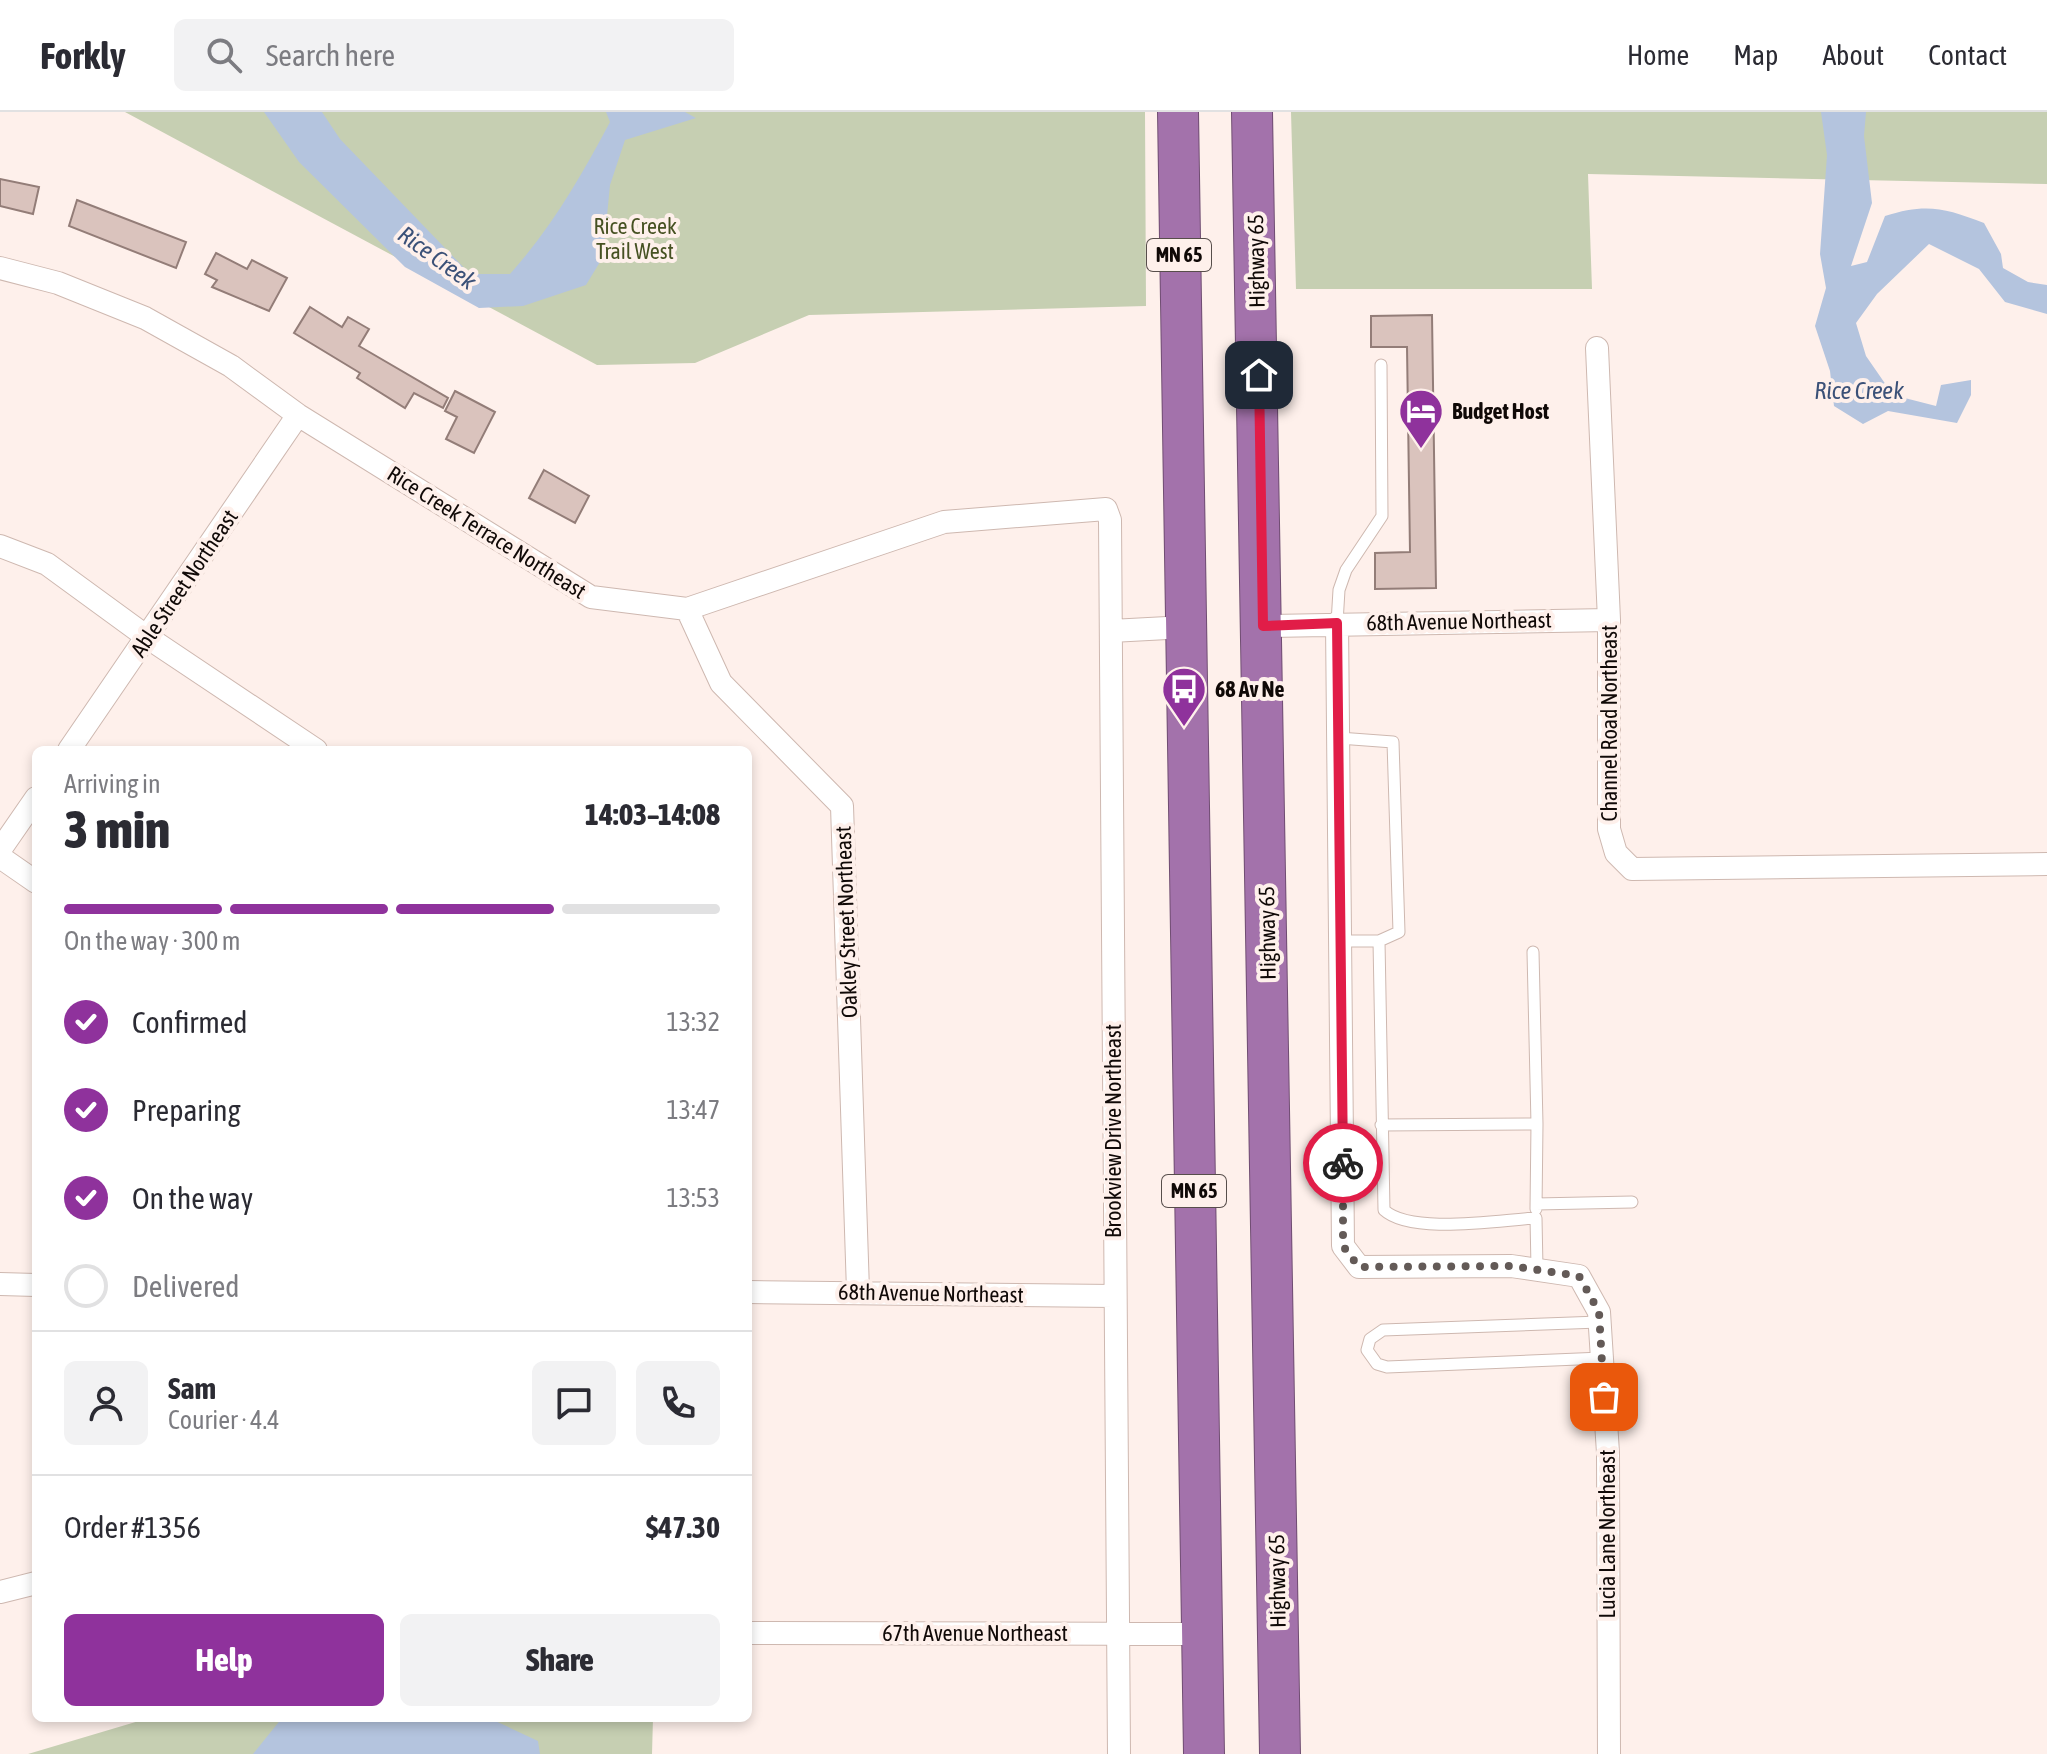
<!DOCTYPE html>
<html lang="en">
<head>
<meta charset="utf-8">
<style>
  :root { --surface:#fff; --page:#f2f2f3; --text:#2b2b33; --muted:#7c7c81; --line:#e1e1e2; --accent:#8f329c }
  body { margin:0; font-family:"Asap Condensed",sans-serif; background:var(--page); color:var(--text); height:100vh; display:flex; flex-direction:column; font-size:30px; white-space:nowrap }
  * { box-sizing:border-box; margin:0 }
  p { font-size:26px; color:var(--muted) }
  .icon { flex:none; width:44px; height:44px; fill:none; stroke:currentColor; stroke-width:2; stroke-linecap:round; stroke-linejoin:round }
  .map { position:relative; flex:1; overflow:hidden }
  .drawer { position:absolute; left:32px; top:634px; width:720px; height:976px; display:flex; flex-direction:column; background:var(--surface); border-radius:12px; box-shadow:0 4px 12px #0003 }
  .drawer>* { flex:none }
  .pin { position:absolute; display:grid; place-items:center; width:68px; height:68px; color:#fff; margin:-34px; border-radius:16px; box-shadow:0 4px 12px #0006 }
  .courier { position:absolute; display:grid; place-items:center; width:80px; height:80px; margin:-40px; border:6px solid #e11d48; border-radius:50%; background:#fff; color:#222; box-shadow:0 2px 10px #0007 }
  .headline em { font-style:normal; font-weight:800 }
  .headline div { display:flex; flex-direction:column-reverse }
  .headline { display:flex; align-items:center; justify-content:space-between; height:136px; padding:0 32px }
  h1 { font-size:52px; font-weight:800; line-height:60px }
  .bar { display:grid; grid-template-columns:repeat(4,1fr); gap:12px 8px; align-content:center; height:96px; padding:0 32px }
  .bar i { height:10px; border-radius:6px; background:var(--line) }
  .bar .active { background:var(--accent) }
  .bar p { grid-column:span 4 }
  .line { display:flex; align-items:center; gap:20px; padding:0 32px; border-top:2px solid var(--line) }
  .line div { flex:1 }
  .round { display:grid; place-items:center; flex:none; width:84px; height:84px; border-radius:12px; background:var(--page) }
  ol { padding:0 32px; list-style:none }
  li { display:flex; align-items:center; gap:24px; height:88px }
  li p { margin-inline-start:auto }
  li .icon { padding:8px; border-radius:50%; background:var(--accent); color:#fff; stroke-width:4 }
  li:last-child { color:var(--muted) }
  li i { width:44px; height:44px; border:4px solid var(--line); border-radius:50% }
  .cta { display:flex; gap:16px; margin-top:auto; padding:16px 32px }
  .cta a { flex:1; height:92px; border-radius:12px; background:var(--accent); color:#fff; font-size:32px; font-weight:800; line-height:92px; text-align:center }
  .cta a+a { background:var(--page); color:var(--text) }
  header { display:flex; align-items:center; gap:48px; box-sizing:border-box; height:112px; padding:0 40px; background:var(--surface); border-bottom:2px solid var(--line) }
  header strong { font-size:38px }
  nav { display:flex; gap:44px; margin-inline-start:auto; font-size:28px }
  .search { width:560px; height:72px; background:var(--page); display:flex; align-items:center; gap:20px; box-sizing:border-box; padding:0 28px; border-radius:12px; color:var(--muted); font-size:30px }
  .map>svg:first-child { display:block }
  .green { fill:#c6cfb2 }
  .water { fill:#b4c4de }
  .building { fill:#dac3bd; stroke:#937d78; stroke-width:2 }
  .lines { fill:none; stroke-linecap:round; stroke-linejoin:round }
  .lane-casing { stroke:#ceb8b0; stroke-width:13 }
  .street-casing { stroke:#ceb8b0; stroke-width:24 }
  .highway-casing { stroke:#704d72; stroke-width:42 }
  .lane { stroke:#fff; stroke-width:11 }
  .street { stroke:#fff; stroke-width:22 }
  .highway { stroke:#a372ab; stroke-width:40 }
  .done { stroke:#635a57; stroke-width:8; stroke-dasharray:0 14.4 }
  .route { stroke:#e11d48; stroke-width:10 }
  .labels { text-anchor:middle; stroke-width:8; stroke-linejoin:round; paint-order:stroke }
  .shield { fill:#fef0eb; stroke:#574e4b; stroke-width:2 }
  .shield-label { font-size:20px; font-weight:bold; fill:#100907 }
  .park-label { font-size:22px; fill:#465122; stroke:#fef0eb }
  .street-label { font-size:22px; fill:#100907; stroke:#fef0eb }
  .poi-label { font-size:22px; font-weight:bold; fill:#100907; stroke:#fef0eb; text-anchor:start }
  .water-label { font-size:24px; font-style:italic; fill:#3b5178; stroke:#fef0eb }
</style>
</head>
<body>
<header>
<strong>Forkly</strong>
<div class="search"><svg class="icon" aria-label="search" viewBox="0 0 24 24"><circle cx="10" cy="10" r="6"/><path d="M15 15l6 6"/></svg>Search here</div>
<nav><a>Home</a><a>Map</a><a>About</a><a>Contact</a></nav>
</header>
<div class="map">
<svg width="2047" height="1642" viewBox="0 0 2047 1642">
  <rect width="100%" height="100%" fill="#fef0eb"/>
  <path class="green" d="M125 0H1145L1146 194 809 203 695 251 597 253Z
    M1291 0H2047V72L1588 62 1592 177H1296Z
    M149 1606H653L652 1642H28Z"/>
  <path class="water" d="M264 0H322L340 27 470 162H510C551 116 581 65 610 10L606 0H685L696 6 625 28 610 73 603 145 586 173 523 194 479 196 405 155 299 50Z
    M1821 0H1866L1864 24 1872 91 1851 154 1867 150 1885 104C1926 91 1945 96 1984 111L2001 142 2003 156 2028 170 2047 173V202L2005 190 1979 157 1929 132 1877 182 1856 211 1866 244 1893 283 1936 294 1941 273 1971 268V283L1957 311 1888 299 1863 312 1834 294 1830 259 1815 214 1826 176 1820 142 1827 43Z
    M282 1606H489L538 1629 540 1642H253Z"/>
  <path class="building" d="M0 67 39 75 33 102 0 94Z
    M77 88 186 130 176 156 69 114Z
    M216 141 247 157 252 148 287 166 269 199 212 175 217 168 205 162Z
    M310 195 342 215 348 205 369 217 359 234 448 286 443 296 414 281 405 296 357 266 360 261 294 221Z
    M1432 203 1436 476 1375 477V441L1410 440 1407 235H1371V204Z
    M455 279 495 300 474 341 446 327 457 305 445 299Z
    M544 358 589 384 575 411 529 386Z"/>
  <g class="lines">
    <g class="lane-casing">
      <path id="lane" d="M1337 511 1339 478 1346 458 1382 404 1381 253
        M1339 626 1393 630 1399 820 1379 829H1340
        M1379 829 1384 1098C1411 1123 1499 1108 1536 1106L1537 1156
        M1381 1013 1537 1012 1533 840
        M1343 1063 1382 1061
        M1536 1092 1632 1090
        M1536 1097 1537 1012
        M1599 1210 1383 1218 1370 1227 1367 1238 1377 1252 1387 1255 1602 1246"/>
    </g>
    <g class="street-casing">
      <path id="street" d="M0 156 58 171 145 206 231 254 298 303 591 485 687 497 944 410 1106 397 1110 408 1119 1642
        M1597 236 1609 508V717L1616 741 1632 757 2047 752
        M0 434 47 452 147 525 316 638
        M687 497 721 571 842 694 858 1179
        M1337 511 1343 1134 1359 1155 1511 1154 1579 1164 1599 1200 1608 1341 1609 1642
        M1263 514 1609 508
        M1111 519 1186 515
        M69 638 298 303
        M0 738 36 686
        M0 745 36 770
        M0 1172 36 1173
        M748 1180 1114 1184
        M0 1480 36 1471
        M748 1521 1202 1522"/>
    </g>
    <g class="highway-casing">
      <path id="highway" d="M1178 0 1204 1642
        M1252 0 1280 1642"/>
    </g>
    <use href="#lane" class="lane"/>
    <use href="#street" class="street"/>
    <use href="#highway" class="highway"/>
  </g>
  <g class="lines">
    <path class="done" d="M1343 1051V1134L1359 1155 1511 1154 1579 1164 1599 1200 1604 1285"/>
    <path class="route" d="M1259 263 1263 514 1337 511 1343 1051"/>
  </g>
  <defs>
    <g id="hotel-pin" transform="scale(2.3)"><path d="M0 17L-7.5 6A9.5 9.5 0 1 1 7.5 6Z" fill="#8f329c" stroke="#fef0eb"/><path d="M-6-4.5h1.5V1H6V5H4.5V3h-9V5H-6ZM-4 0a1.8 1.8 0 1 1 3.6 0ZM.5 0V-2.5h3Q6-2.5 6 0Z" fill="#fff"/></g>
    <g id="bus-pin" transform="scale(2.3)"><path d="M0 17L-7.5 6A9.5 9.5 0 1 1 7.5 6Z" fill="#8f329c" stroke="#fef0eb"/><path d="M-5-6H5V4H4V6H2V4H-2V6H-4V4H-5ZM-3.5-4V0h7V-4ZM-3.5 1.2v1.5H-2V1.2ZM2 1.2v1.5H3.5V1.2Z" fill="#fff"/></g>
  </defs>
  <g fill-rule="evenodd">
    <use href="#hotel-pin" x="1421" y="299"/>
    <use href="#bus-pin" x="1184" y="577"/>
  </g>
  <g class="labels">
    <g class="shield">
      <rect x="1147" y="127" width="64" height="32" rx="6"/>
      <rect x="1162" y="1063" width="64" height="32" rx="6"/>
    </g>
    <g class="shield-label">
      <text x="1179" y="150">MN 65</text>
      <text x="1194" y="1086">MN 65</text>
    </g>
    <g class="park-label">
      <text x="635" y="122">Rice Creek<tspan x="635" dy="25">Trail West</tspan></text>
    </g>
    <g class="street-label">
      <text transform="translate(1256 149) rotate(-91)" y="8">Highway 65</text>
      <text transform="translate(487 420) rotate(32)" y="8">Rice Creek Terrace Northeast</text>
      <text transform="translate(184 471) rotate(-56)" y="8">Able Street Northeast</text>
      <text transform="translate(1459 509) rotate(-1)" y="8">68th Avenue Northeast</text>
      <text transform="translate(1609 611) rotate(-90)" y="8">Channel Road Northeast</text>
      <text transform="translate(846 810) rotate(-92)" y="8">Oakley Street Northeast</text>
      <text transform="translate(1267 821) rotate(-91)" y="8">Highway 65</text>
      <text transform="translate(1113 1019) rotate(-90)" y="8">Brookview Drive Northeast</text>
      <text transform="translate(931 1181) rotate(1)" y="8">68th Avenue Northeast</text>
      <text transform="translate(1607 1422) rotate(-90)" y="8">Lucia Lane Northeast</text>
      <text transform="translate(1277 1469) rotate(-91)" y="8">Highway 65</text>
      <text x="975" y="1529">67th Avenue Northeast</text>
    </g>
    <g class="poi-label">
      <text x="1452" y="307">Budget Host</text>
      <text x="1215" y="585">68 Av Ne</text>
    </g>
    <g class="water-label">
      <text transform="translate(437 146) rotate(36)" y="8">Rice Creek</text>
      <text x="1859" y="287">Rice Creek</text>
    </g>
  </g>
</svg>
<div class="pin" style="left:1604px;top:1285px;background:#ea580c"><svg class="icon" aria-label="bag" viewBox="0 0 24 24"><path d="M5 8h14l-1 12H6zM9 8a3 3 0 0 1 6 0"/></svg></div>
<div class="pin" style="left:1259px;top:263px;background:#1f2937"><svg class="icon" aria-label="home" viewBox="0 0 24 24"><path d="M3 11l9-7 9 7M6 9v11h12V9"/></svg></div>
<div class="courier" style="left:1343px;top:1051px"><svg class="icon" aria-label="bike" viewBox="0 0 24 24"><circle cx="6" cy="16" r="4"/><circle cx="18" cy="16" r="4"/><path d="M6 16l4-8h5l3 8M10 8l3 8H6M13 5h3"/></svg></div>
<section class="drawer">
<div class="headline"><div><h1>3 min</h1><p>Arriving in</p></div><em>14:03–14:08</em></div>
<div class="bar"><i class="active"></i><i class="active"></i><i class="active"></i><i></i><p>On the way · 300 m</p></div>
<ol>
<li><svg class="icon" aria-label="check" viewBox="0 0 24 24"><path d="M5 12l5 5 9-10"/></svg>Confirmed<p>13:32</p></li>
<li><svg class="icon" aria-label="check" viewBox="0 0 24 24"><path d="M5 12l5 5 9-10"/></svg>Preparing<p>13:47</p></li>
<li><svg class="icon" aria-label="check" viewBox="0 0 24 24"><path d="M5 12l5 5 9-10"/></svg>On the way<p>13:53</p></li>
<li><i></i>Delivered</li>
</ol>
<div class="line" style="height:144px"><a class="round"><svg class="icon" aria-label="person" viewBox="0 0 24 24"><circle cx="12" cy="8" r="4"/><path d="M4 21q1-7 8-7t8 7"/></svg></a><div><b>Sam</b><p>Courier · 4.4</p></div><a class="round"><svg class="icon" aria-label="chat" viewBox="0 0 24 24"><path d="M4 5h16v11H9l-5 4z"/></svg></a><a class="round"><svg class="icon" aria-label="phone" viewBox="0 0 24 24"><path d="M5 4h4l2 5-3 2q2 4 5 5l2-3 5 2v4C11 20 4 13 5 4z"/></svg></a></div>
<div class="line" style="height:104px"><div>Order #1356</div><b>$47.30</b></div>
<div class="cta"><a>Help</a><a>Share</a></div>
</section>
</div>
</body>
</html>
